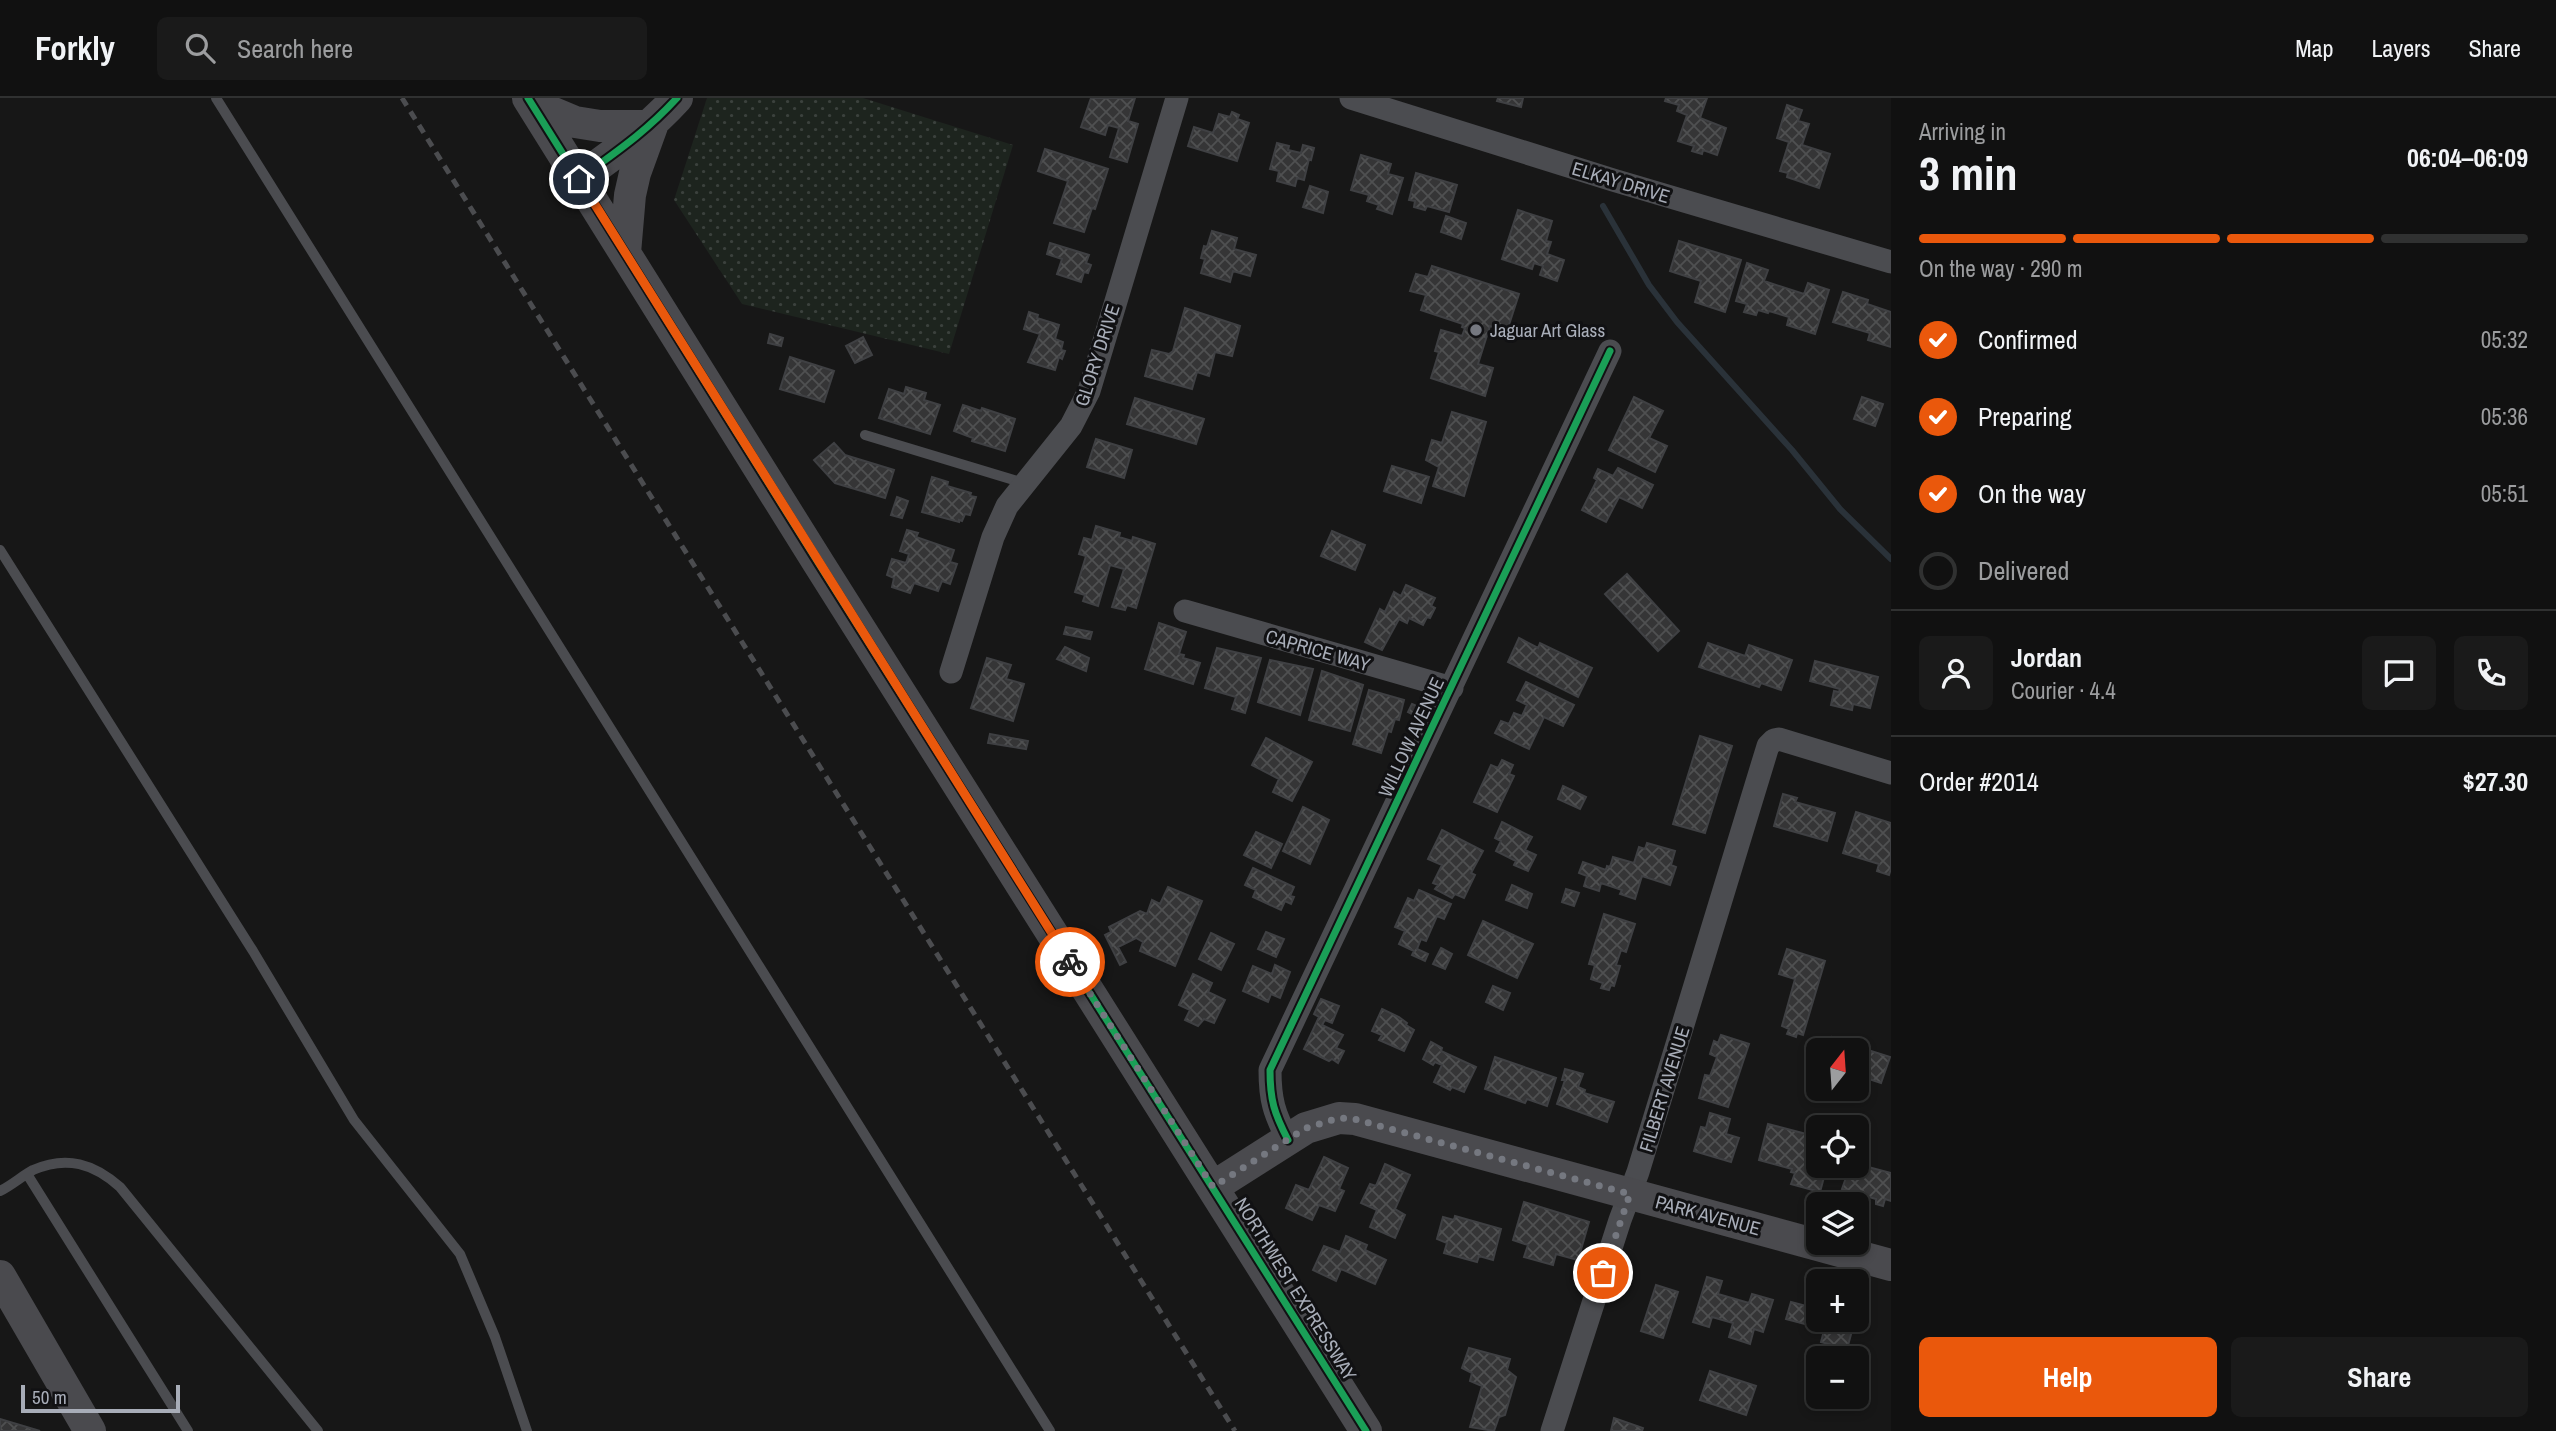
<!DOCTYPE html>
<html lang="en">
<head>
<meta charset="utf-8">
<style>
  :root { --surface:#111; --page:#1a1a1a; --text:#f1f3f6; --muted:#9c9d9f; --line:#303131; --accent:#ea580c }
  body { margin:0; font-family:"Archivo Narrow",sans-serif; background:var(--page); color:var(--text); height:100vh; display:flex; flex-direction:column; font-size:26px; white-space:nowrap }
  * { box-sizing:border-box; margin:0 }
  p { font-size:23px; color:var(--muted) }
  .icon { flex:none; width:38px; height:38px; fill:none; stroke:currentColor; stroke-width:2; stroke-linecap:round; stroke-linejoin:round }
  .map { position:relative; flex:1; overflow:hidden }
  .drawer { display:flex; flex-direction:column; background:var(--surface); width:665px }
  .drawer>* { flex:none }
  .needle { width:46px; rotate:17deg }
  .tools { position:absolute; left:1806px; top:940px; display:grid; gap:14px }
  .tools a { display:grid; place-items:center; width:63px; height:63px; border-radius:10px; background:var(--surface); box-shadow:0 4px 10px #0003,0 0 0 2px var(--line); font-size:35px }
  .scale { position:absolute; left:21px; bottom:18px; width:159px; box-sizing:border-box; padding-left:7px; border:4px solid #a8adb8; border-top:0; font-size:19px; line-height:24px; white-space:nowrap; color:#a8adb8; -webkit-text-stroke:5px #111113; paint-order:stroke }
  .pin { position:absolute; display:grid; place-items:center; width:60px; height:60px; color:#fff; margin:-30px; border:4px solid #fff; border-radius:50%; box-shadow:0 2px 7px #0007 }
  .courier { position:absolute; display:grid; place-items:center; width:70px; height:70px; margin:-35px; border:5px solid #ea580c; border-radius:50%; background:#fff; color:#222; box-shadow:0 2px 9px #0007 }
  .overview em { font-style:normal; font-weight:700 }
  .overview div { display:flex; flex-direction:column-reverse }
  .overview { display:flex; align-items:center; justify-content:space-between; height:119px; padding:0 28px }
  h1 { font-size:46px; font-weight:700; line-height:52px }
  .bar { display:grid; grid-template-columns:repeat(4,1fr); gap:10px 7px; align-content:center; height:84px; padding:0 28px }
  .bar i { height:9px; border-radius:5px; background:var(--line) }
  .bar .current { background:var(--accent) }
  .bar p { grid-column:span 4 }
  .line { display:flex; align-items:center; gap:18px; padding:0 28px; border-top:2px solid var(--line) }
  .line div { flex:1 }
  .round { display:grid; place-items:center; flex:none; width:74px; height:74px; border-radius:10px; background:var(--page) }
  ol { padding:0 28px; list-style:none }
  li { display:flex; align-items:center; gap:21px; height:77px }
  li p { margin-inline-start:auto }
  li .icon { padding:7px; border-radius:50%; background:var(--accent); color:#fff; stroke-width:4 }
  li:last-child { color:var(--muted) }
  li i { width:38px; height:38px; border:4px solid var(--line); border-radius:50% }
  .primary-button { display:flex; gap:14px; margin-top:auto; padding:14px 28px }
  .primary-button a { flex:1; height:80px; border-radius:10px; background:var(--accent); color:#fff; font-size:28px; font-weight:700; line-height:80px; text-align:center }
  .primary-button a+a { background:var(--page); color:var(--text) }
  header { display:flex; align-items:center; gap:42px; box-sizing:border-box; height:98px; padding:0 35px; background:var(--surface); border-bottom:2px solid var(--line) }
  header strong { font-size:33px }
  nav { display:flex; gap:38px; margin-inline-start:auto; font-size:24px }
  .search { width:490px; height:63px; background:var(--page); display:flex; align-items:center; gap:18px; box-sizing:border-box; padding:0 24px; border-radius:10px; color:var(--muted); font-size:26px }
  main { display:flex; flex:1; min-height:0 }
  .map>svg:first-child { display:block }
  .grass { fill:url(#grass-dots) }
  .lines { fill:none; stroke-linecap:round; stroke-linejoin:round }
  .stream { stroke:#2a3239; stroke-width:6 }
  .building { fill:url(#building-cross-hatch); stroke:#3f4043; stroke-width:2 }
  .lane { stroke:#4b4c50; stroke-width:10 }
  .street { stroke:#4b4c50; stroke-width:23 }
  .secondary { stroke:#4a4a4e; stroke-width:32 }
  .rail { stroke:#4b4c4f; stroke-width:5; stroke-dasharray:9 7; stroke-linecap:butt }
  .cycleway-casing { stroke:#111113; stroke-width:11 }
  .cycleway { stroke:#1a9f57; stroke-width:7 }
  .done { stroke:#757880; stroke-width:7; stroke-dasharray:0 12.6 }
  .route { stroke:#ea580c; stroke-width:9 }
  .poi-dot { fill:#757880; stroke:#111113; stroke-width:2.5 }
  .labels { text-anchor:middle; stroke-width:6; stroke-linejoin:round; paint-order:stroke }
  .street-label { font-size:19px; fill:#a8adb8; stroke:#111113 }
  .poi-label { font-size:19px; fill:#a8adb8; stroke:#111113; text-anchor:start }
</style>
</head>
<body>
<header>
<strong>Forkly</strong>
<div class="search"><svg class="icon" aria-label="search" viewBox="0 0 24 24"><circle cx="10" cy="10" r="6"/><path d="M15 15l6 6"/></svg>Search here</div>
<nav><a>Map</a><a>Layers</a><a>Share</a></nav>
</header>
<main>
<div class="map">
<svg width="1891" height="1333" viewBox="0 0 1891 1333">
  <defs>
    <pattern id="grass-dots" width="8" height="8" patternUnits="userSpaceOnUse" patternTransform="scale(1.75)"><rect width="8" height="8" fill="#1d241e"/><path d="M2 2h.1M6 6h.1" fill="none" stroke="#3b413d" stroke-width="1.8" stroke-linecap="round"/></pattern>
    <pattern id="building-cross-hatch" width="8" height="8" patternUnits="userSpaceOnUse" patternTransform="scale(1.75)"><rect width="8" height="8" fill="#353536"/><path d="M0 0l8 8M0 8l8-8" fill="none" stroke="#4f5051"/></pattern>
  </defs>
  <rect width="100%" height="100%" fill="#171717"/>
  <path class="grass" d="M707 0H863L1013 47 949 256 742 206 674 102Z"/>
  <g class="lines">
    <path class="stream" d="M1603 108 1649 187 1677 224 1792 352 1840 411 1891 461"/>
  </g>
  <path class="building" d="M1091 0H1135L1128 23 1138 26 1127 64 1110 59 1119 30 1108 27 1105 37 1081 29Z
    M1498 0H1523L1521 9 1497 3Z
    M1666 0H1707L1700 20 1726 30 1717 57 1703 52 1702 56 1692 53 1694 48 1678 43 1687 17 1677 13 1679 7 1665 3Z
    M1787 7 1802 12 1798 23 1809 26 1802 47 1830 56 1819 90 1787 79 1788 75 1780 73 1789 44 1777 40Z
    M1232 14 1239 17 1237 21 1249 25 1237 63 1188 48 1194 29 1213 35 1219 16 1230 19Z
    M1277 45 1289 48 1288 52 1301 55 1303 47 1314 50 1311 62 1309 61 1304 82 1297 80 1295 88 1277 83 1279 73 1270 71Z
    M1045 51 1108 71 1095 111 1092 110 1084 134 1054 125 1068 83 1038 73Z
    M1361 57 1391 66 1388 76 1403 80 1392 116 1377 111 1379 107 1367 103 1369 97 1351 92Z
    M1416 75 1457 87 1449 114 1427 108 1425 112 1414 109 1415 103 1409 102Z
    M1310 88 1328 94 1323 115 1303 109Z
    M1518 112 1552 123 1546 143 1551 144 1547 156 1564 162 1557 183 1540 177 1543 168 1534 165 1532 171 1502 161Z
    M1446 118 1466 125 1461 141 1441 134Z
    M1212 133 1237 140 1234 151 1256 157 1250 178 1233 173 1230 184 1201 175 1205 161 1201 160 1204 148 1207 149Z
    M1679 143 1741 162 1725 214 1695 204 1701 183 1670 173Z
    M1050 145 1089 157 1086 165 1091 167 1088 175 1084 174 1081 184 1057 176 1062 161 1047 156Z
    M1747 165 1768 172 1764 183 1804 196 1808 185 1829 192 1815 236 1787 227 1789 219 1769 213 1768 215 1758 212 1756 217 1744 214 1747 206 1736 203Z
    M1432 168 1519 196 1507 233 1490 228 1478 266 1493 270 1485 298 1431 280 1439 254 1435 253 1441 232 1462 238 1465 230 1462 229 1463 226 1421 212 1426 197 1410 193 1416 176 1428 179Z
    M1843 194 1868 202 1867 206 1891 214V249L1868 242 1870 235 1833 224Z
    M1185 210 1240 228 1232 258 1215 254 1209 278 1197 274 1192 291 1145 278 1152 252 1169 256 1173 253Z
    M1029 214 1038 217 1037 220 1059 227 1055 241 1063 244 1061 252 1065 253 1062 261 1059 259 1055 272 1028 264 1040 236 1024 231Z
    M770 236 783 240 781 248 768 245Z
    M863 239 872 257 855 265 846 248Z
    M790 259 834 273 824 304 780 291Z
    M906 289 926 295 924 302 940 307 930 336 879 320 889 291 904 296Z
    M1634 299 1663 313 1649 340 1667 348 1655 374 1609 352Z
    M1862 299 1883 306 1875 328 1854 321Z
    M1135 300 1204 321 1196 346 1127 326Z
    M963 307 981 313 982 310 1015 321 1005 353 972 343 973 340 954 333Z
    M1452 314 1486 324 1464 398 1433 388 1439 369 1426 362 1432 342 1442 345Z
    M1096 341 1132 352 1124 380 1087 369Z
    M834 345 845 357 894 372 885 400 835 385 814 362Z
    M1392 368 1429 379 1421 405 1384 393Z
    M1618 370 1653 387 1642 410 1619 399 1606 424 1582 412 1597 382 1594 380 1598 371 1613 378Z
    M932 379 948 384 947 388 971 395 970 398 976 399 970 417 965 416 962 423 959 422V424L922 414Z
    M897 399 908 403 902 420 891 417Z
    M1096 428 1120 435 1119 439 1132 443 1133 439 1155 446 1136 510 1127 507 1125 512 1112 509 1124 471 1110 467 1098 508 1083 503 1085 497 1075 494 1086 458 1079 456 1084 440 1092 442Z
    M907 432 918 435 916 439 954 452 950 464 957 466 950 486 942 483 938 493 914 485 910 495 892 489 894 480 887 477 892 461 906 465 909 456 900 453Z
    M1332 433 1365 447 1355 472 1321 458Z
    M1627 476 1679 533 1658 553 1605 496Z
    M1406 487 1435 500 1431 508 1435 510 1430 520 1427 519 1423 527 1409 520 1407 525 1399 521 1382 552 1365 544 1380 511 1385 514 1394 494 1401 498Z
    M1159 525 1186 534 1179 556 1184 557 1183 560 1200 565 1193 586 1145 571Z
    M1066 529 1092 534 1090 541 1064 536Z
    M1519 540 1538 550 1540 545 1592 570 1578 599 1508 564Z
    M1708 545 1745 558 1749 547 1792 562 1781 592 1761 585 1759 589 1699 569Z
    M1065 549 1089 560 1086 573 1057 561Z
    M1217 550 1261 560 1245 615 1232 611 1236 599 1205 590Z
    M987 560 1011 567 1006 581 1024 586 1013 623 971 610Z
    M1270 562 1313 571 1300 617 1258 604Z
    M1815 563 1878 579 1870 610 1853 606 1852 612 1831 607 1834 593 1839 594 1840 591 1810 583Z
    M1322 573 1363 587 1350 633 1309 622Z
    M1526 584 1574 607 1563 628 1544 619 1529 651 1495 635 1501 623 1509 626 1514 615 1522 618 1527 607 1517 602Z
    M1369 592 1404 602 1399 622 1395 621 1391 634 1388 633 1381 655 1353 646Z
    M1412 606 1419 609 1416 618 1408 614Z
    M990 636 1028 643 1026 651 988 645Z
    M1700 638 1732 648 1705 735 1673 726Z
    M1266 640 1312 664 1292 703 1273 694 1279 681 1252 667Z
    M1502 662 1513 667 1509 676 1514 678 1497 714 1474 704 1491 667 1498 670Z
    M1563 688 1586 699 1580 711 1558 701Z
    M1783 696 1797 700 1795 704 1835 715 1827 743 1774 728Z
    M1303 709 1329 722 1310 766 1283 753Z
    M1856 714 1891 725V770L1889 777 1877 773 1879 766 1843 755Z
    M1502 724 1532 739 1525 752 1536 757 1528 773 1514 767 1516 763 1496 753 1501 743 1495 740Z
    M1442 732 1483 753 1471 775 1475 777 1464 800 1455 796 1452 800 1435 791 1438 787 1433 785 1442 767 1428 761Z
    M1256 734 1282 746 1271 770 1244 757Z
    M1647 745 1675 753 1671 767 1676 769 1670 787 1642 778 1635 801 1620 796 1622 792 1601 785 1599 793 1584 788 1587 778 1579 775 1583 764 1606 772 1607 768 1610 769 1613 759 1634 765 1639 749 1645 751Z
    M1253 770 1294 789 1290 798 1294 799 1291 806 1285 803 1281 812 1253 799 1256 792 1245 787Z
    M1512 787 1532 796 1527 810 1506 802Z
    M1168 789 1202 803 1175 868 1140 853 1143 844 1136 840 1118 849 1126 864 1120 867 1105 837 1111 834 1109 829 1140 813 1147 816 1152 802 1160 806Z
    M1566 791 1579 795 1574 808 1562 804Z
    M1419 792 1451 806 1444 821 1437 818 1426 843 1421 841 1417 851 1428 856 1425 863 1412 857 1414 853 1399 846 1405 833 1395 829 1408 800 1414 803Z
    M1604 816 1635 826 1626 854 1621 852 1616 867 1620 868 1614 888 1611 887 1609 892 1601 890 1603 885 1591 881 1595 867 1589 866Z
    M1483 823 1533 846 1517 880 1468 857Z
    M1266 834 1284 841 1276 859 1258 851Z
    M1211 835 1234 846 1221 872 1199 861Z
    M1441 850 1452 856 1445 871 1433 866Z
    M1787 851 1825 863 1803 937 1797 935 1796 939 1787 936 1789 931 1782 928 1795 881 1779 876Z
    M1275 867 1290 874 1280 900 1271 896 1268 904 1243 893 1253 868 1272 876Z
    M1193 876 1212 885 1208 894 1225 902 1214 925 1204 921 1198 928 1185 922 1190 912 1179 907Z
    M1493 888 1510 895 1503 912 1486 904Z
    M1321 901 1339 908 1332 925 1325 922 1322 927 1343 937 1336 950 1344 953 1338 965 1332 961 1329 963 1304 951 1319 919 1314 916Z
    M1382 911 1399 919 1407 925 1406 927 1414 932 1404 953 1379 942 1382 937 1372 933Z
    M1721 937 1749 946 1728 1009 1699 1000 1705 977 1710 978 1717 959 1710 956 1714 943 1718 945Z
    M1832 939 1844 941 1843 952 1830 951Z
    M1819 942 1829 945 1827 952H1818V955L1816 954Z
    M1431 944 1442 950 1441 953 1476 969 1464 994 1452 989 1450 992 1434 984 1442 967 1435 964 1433 967 1423 961Z
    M1871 953 1890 959 1881 985 1863 979Z
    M1495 959 1556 980 1547 1008 1527 1001 1525 1005 1485 991Z
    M1565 971 1583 976 1578 989 1585 992 1584 995 1614 1004 1607 1024 1557 1006 1565 982H1562Z
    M1710 1015 1730 1021 1726 1036 1739 1040 1731 1064 1694 1053 1701 1029 1706 1030Z
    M1768 1026 1818 1039V1068H1827L1820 1094 1791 1086 1795 1075 1791 1074 1792 1071 1759 1062Z
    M1324 1059 1348 1070 1339 1091 1344 1093 1335 1113 1319 1107 1312 1122 1286 1110 1296 1087 1309 1092Z
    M1385 1066 1410 1077 1395 1111 1405 1117 1395 1140 1370 1129 1377 1112 1361 1105 1370 1086 1376 1088Z
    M1857 1066 1891 1075V1103L1885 1101 1883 1108 1876 1106V1101L1842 1091 1850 1068Z
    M1524 1104 1589 1124 1578 1162 1556 1156 1553 1167 1524 1159 1528 1147 1513 1142Z
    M1455 1118 1501 1131 1493 1162 1479 1158 1477 1164 1444 1155 1447 1145 1437 1141 1443 1119 1454 1122Z
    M1346 1138 1367 1147 1365 1152 1386 1162 1375 1186 1341 1171 1336 1183 1313 1172 1324 1148 1340 1154Z
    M1707 1179 1722 1183 1718 1196 1749 1205 1752 1196 1773 1202 1763 1234 1754 1231 1750 1246 1729 1239 1733 1225 1712 1219 1709 1229 1693 1224Z
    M1817 1185 1818 1222H1850L1848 1227 1853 1229 1847 1251 1821 1244 1826 1225 1814 1221 1817 1211 1810 1209Z
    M1656 1187 1678 1194 1663 1240 1641 1233Z
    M1791 1204 1810 1209 1805 1226 1786 1221Z
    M1469 1250 1510 1261 1507 1272 1516 1279 1505 1317 1499 1319 1494 1333 1470 1329 1482 1288 1470 1283 1472 1275 1462 1270Z
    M1710 1273 1756 1288 1746 1317 1700 1302Z
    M1614 1320 1643 1330 1642 1333H1611Z
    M0 1321 40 1333H0Z"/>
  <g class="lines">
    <path class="lane" d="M216 0 1050 1333
      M865 337 1024 385
      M0 452 253 853 354 1022 460 1156 495 1239 527 1333
      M27 1076 188 1333
      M0 1093C12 1087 22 1078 33 1072 67 1057 94 1066 120 1089L318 1333"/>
    <path class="street" d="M1351 0 1613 82 1891 164
      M1185 513 1452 590
      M951 574 993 439 1007 408 1071 328 1089 293 1177 0
      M1288 1042C1274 1015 1270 1002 1270 972L1610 253
      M1552 1333 1620 1122 1638 1074 1768 648 1774 642 1779 641 1891 675"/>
    <path class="secondary" d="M528 0 819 466 1366 1333
      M532 6 575 24 600 28H652L635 75 630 97 625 155
      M579 81C616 54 646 34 677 0
      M1213 1089 1306 1030 1339 1020 1355 1021 1891 1167
      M0 1178 90 1333"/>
    <path class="rail" d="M402 0 1235 1333"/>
    <g class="cycleway-casing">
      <path id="cycleway" d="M528 0 819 466 1366 1333
        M579 81C616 54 646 34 677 0
        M1288 1042C1274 1015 1270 1002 1270 972L1610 253"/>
    </g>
    <use href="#cycleway" class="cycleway"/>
  </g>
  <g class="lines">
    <path class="done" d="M1070 864 1213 1089 1306 1030 1339 1020 1354 1021 1630 1096 1603 1175"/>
    <path class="route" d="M579 81 1070 864"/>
  </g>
  <circle class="poi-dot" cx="1476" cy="232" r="7"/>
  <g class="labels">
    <g class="street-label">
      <text transform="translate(1621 84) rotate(17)" y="7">ELKAY DRIVE</text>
      <text transform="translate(1097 257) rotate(-72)" y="7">GLORY DRIVE</text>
      <text transform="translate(1318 552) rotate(16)" y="7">CAPRICE WAY</text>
      <text transform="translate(1411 639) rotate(-65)" y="7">WILLOW AVENUE</text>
      <text transform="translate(1664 991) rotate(-73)" y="7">FILBERT AVENUE</text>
      <text transform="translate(1708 1117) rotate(15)" y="7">PARK AVENUE</text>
      <text transform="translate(1296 1191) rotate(58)" y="7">NORTHWEST EXPRESSWAY</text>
    </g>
    <g class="poi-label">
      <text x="1490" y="239">Jaguar Art Glass</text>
    </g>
  </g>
</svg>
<div class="tools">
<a><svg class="needle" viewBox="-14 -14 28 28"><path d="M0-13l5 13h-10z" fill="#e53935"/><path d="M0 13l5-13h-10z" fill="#9c9d9f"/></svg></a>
<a><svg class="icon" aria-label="locate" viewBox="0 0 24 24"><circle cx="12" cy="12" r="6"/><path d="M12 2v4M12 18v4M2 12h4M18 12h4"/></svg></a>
<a><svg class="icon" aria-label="layers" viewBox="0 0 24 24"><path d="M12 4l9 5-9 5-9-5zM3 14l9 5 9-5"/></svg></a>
<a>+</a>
<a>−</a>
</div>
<div class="scale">50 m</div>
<div class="pin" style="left:1603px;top:1175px;background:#ea580c"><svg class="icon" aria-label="bag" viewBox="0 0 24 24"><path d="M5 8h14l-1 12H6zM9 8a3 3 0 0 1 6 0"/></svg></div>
<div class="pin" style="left:579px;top:81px;background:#1f2937"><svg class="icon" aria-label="home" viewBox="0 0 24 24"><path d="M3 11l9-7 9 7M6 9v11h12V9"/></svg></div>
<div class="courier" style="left:1070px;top:864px"><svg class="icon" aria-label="bike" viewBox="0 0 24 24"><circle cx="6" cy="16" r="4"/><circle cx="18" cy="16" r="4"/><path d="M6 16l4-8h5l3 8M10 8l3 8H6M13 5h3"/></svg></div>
</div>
<section class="drawer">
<div class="overview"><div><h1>3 min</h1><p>Arriving in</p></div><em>06:04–06:09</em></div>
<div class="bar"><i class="current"></i><i class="current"></i><i class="current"></i><i></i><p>On the way · 290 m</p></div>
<ol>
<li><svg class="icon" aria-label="check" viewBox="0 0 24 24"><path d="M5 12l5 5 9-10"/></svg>Confirmed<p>05:32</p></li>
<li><svg class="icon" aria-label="check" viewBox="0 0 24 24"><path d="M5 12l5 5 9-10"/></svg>Preparing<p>05:36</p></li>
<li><svg class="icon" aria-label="check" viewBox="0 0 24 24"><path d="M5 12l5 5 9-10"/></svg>On the way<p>05:51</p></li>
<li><i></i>Delivered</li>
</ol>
<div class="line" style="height:126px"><a class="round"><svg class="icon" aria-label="person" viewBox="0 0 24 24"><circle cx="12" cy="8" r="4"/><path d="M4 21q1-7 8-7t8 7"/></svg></a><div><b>Jordan</b><p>Courier · 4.4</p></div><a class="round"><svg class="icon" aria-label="chat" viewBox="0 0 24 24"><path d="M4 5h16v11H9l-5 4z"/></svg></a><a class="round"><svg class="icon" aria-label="phone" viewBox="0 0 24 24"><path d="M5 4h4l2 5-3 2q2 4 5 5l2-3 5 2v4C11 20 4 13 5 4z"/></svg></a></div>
<div class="line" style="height:91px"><div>Order #2014</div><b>$27.30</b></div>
<div class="primary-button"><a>Help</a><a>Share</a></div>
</section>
</main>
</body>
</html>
